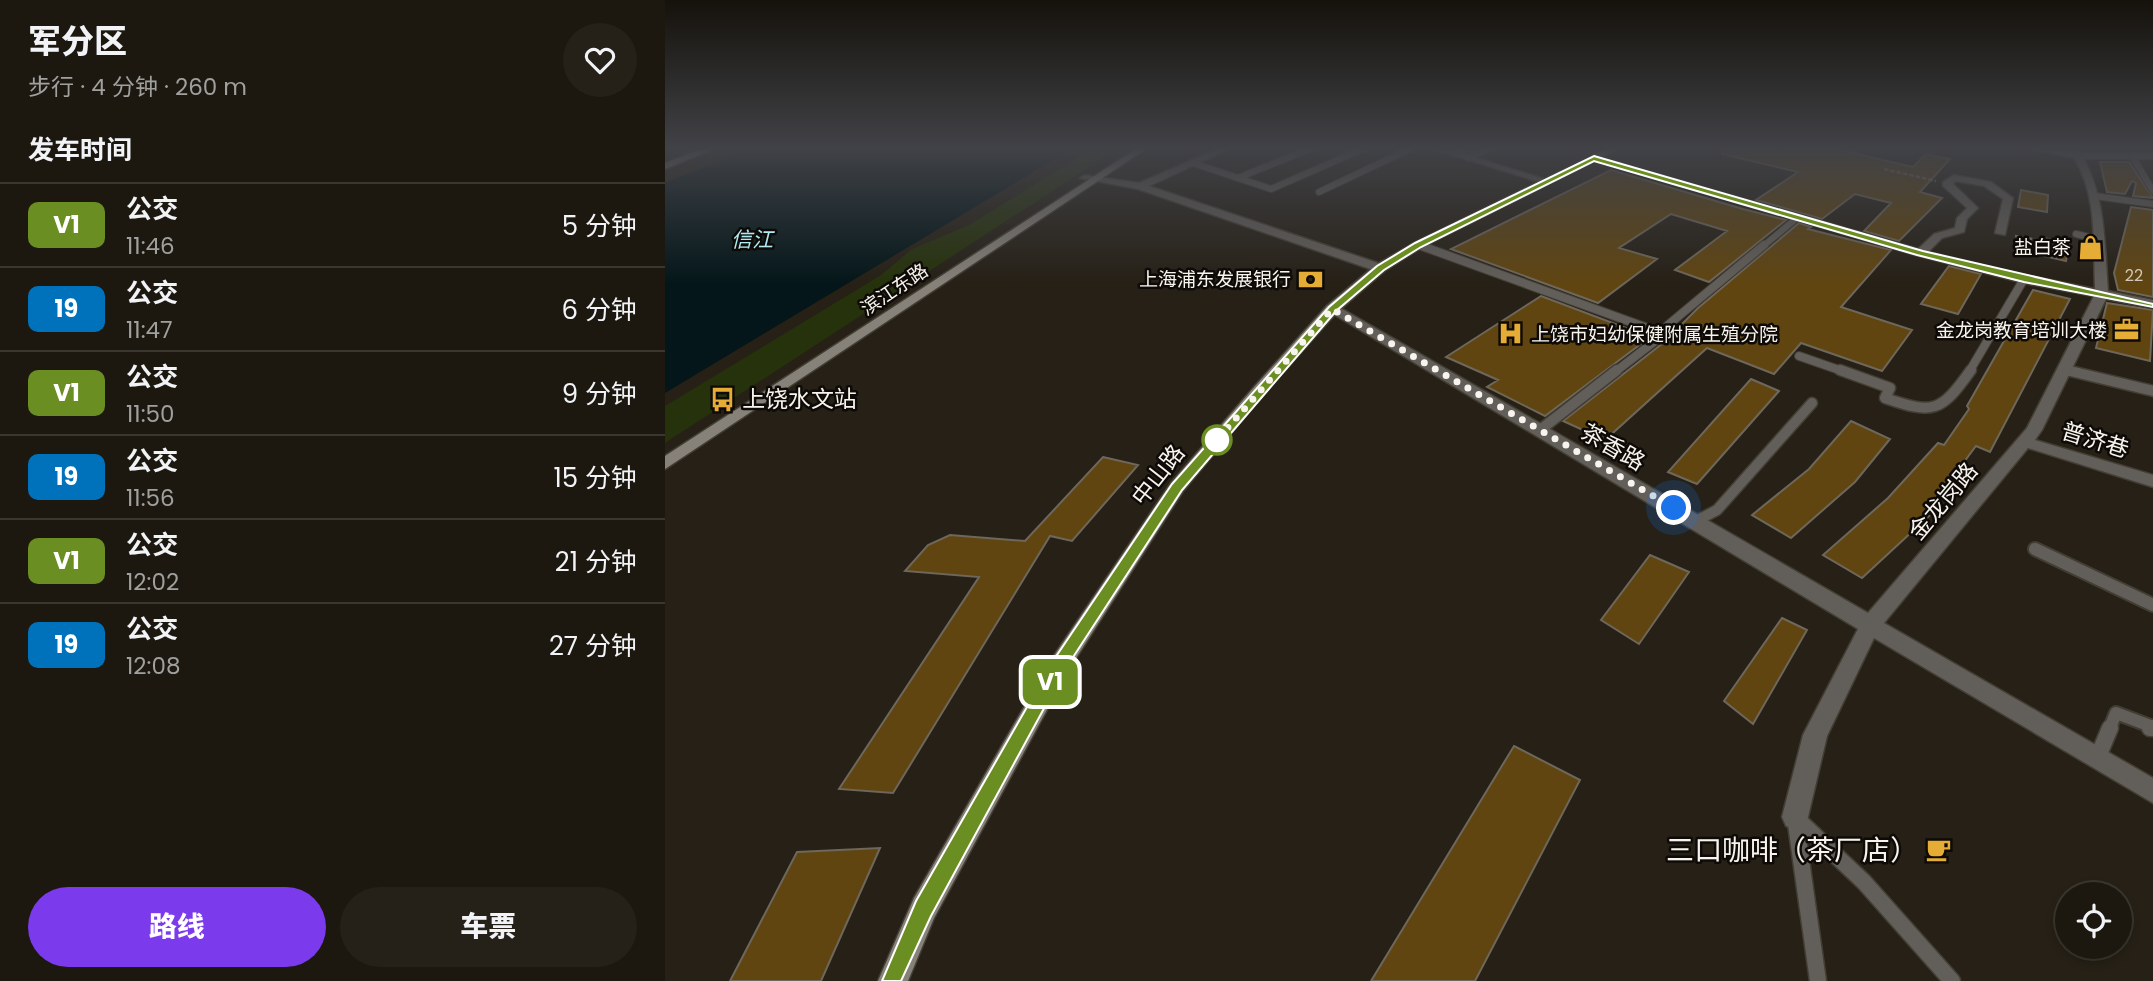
<!DOCTYPE html>
<html lang="zh">
<meta charset="utf-8">
<style>
:root{--surface:#1c1810;--page:#252119;--text:#f1f3f6;--muted:#a0a09f;--line:#3a3730;--accent:#7c3aed}
body{margin:0;font-family:Poppins,"Noto Sans SC",sans-serif;background:var(--page);color:var(--text);height:100vh;display:flex;flex-direction:column;font-size:26px;white-space:nowrap}
*{box-sizing:border-box;margin:0}
p{font-size:23px;color:var(--muted)}
.icon{flex:none;width:38px;height:38px;fill:none;stroke:currentColor;stroke-width:2;stroke-linecap:round;stroke-linejoin:round}
.map{position:relative;flex:1;overflow:hidden}
.panel{display:flex;flex-direction:column;background:var(--surface);width:665px}
.panel>*{flex:none}
.badge{padding:0 14px;border-radius:10px;font-size:24px;line-height:46px}
.fabs{position:absolute;left:1390px;top:882px;display:grid;gap:14px}
.fabs a{display:grid;place-items:center;width:77px;height:77px;border-radius:50%;background:var(--surface);box-shadow:0 4px 10px #0003,0 0 0 2px var(--line);font-size:35px}
.you{position:absolute;width:35px;height:35px;margin:-18px;border:5px solid #fff;border-radius:50%;background:#1a73e8;box-shadow:0 0 0 10px #1a73e833}
.map>.badge{position:absolute;translate:-50% -50%;box-shadow:0 0 0 4px #fff}
h2{padding:0 28px;font-size:26px;line-height:63px}
.round{display:grid;place-items:center;flex:none;width:74px;height:74px;border-radius:37px;background:var(--page)}
.head{display:flex;align-items:center;justify-content:space-between;height:119px;padding:0 28px}
h1{font-size:33px;font-weight:800;line-height:52px}
.primary-button{display:flex;gap:14px;margin-top:auto;padding:14px 28px}
.primary-button a{flex:1;height:80px;border-radius:42px;background:var(--accent);color:#fff;font-size:28px;font-weight:800;line-height:80px;text-align:center}
.primary-button a+a{background:var(--page);color:var(--text)}
ul{padding:0;list-style:none}
li{display:flex;align-items:center;gap:21px;height:84px;padding:0 28px;border-top:2px solid var(--line)}
li div{flex:1}
li b{display:block;font-size:26px}
li em{font-style:normal}
li .badge{min-width:77px;font-weight:700;text-align:center}
main{display:flex;flex:1;min-height:0}
.map>svg:first-child{display:block}
.green{fill:#26320b}
.water{fill:#041619}
.building{fill:#604511;stroke:#6e675b;stroke-width:2}
.lines{fill:none;stroke-linecap:round;stroke-linejoin:round}
.lane-far4-casing{stroke:#433e34;stroke-width:8}
.lane-far3-casing{stroke:#433e34;stroke-width:10}
.lane-far2-casing{stroke:#433e34;stroke-width:13}
.lane-far1-casing{stroke:#433e34;stroke-width:16}
.lane-casing{stroke:#433e34;stroke-width:19}
.street-casing{stroke:#433e34;stroke-width:3}
.secondary-casing{stroke:#433e34;stroke-width:3}
.path{stroke:#7a746b;stroke-width:2.5;stroke-dasharray:4.5 2;stroke-linecap:butt}
.lane-far4{stroke:#625e59;stroke-width:6}
.lane-far3{stroke:#625e59;stroke-width:8}
.lane-far2{stroke:#625e59;stroke-width:10}
.lane-far1{stroke:#625e59;stroke-width:12}
.lane{stroke:#625e59;stroke-width:16}
.street{fill:#625e59;fill-rule:evenodd}
.secondary{fill:#868179;fill-rule:evenodd}
.line{fill:#6b8e23;stroke:#fff;stroke-width:2}
.walk{stroke:#f8f4ed;stroke-width:7;stroke-dasharray:0 12.6}
.stop-dot{fill:#fff;stroke:#6b8e23;stroke-width:3.5}
.labels{text-anchor:middle;stroke-width:5;stroke-linejoin:round;paint-order:stroke}
.far-number-label{font-size:16px;fill:#d2c8b6}
.far-poi-label{font-size:19px;fill:#f8f4ed;stroke:#0d0a07;text-anchor:end}
.far-street-label{font-size:19px;fill:#f8f4ed;stroke:#0d0a07}
.far-water-label{font-size:21px;font-style:italic;fill:#aeebf5;stroke:#0d0a07}
.poi-label{font-size:23px;fill:#f8f4ed;stroke:#0d0a07;text-anchor:start}
.street-label{font-size:23px;fill:#f8f4ed;stroke:#0d0a07}
.near-poi-label{font-size:28px;fill:#f8f4ed;stroke:#0d0a07;text-anchor:end}
</style>
<main>
<section class="panel">
<div class="head"><div><h1>军分区</h1><p>步行 · 4 分钟 · 260 m</p></div><a class="round"><svg class="icon" aria-label="heart" viewBox="0 0 24 24"><path d="M12 20l-8-8c-3-5 5-10 8-4 3-6 11-1 8 4z"/></svg></a></div>
<h2>发车时间</h2>
<ul>
<li><span class="badge" style="background:#6b8e23;color:#fff">V1</span><div><b>公交</b><p>11:46</p></div><em>5 分钟</em></li>
<li><span class="badge" style="background:#0072bc;color:#fff">19</span><div><b>公交</b><p>11:47</p></div><em>6 分钟</em></li>
<li><span class="badge" style="background:#6b8e23;color:#fff">V1</span><div><b>公交</b><p>11:50</p></div><em>9 分钟</em></li>
<li><span class="badge" style="background:#0072bc;color:#fff">19</span><div><b>公交</b><p>11:56</p></div><em>15 分钟</em></li>
<li><span class="badge" style="background:#6b8e23;color:#fff">V1</span><div><b>公交</b><p>12:02</p></div><em>21 分钟</em></li>
<li><span class="badge" style="background:#0072bc;color:#fff">19</span><div><b>公交</b><p>12:08</p></div><em>27 分钟</em></li>
</ul>
<div class="primary-button"><a>路线</a><a>车票</a></div>
</section>
<div class="map">
<svg width="1488" height="981" viewBox="0 0 1488 981">
<rect width="100%" height="100%" fill="#262016"/>
<path class="green" d="M 430,147 L 455,147 L 0,443 L 0,406 L 216,275 L 247,249 L 304,225 Z"/>
<path class="water" d="M 88,147 L 410,147 L 0,393 L 0,183 Z"/>
<path class="building" d="M 1058,147 L 1162,147 L 1248,167 L 1261,154 L 1285,159 L 1255,192 L 1277,198 L 1234,241 L 1199,231 L 1226,203 L 1190,194 L 1157,219 L 1091,200 L 1133,172 L 1057,154 Z
M 1435,162 L 1464,162 L 1488,198 L 1468,196 L 1471,183 L 1467,181 L 1460,194 L 1442,192 Z
M 946,170 L 1078,209 L 1121,220 L 1044,282 L 1010,270 L 1062,231 L 1006,214 L 954,248 L 992,259 L 933,303 L 786,249 Z
M 1356,190 L 1383,195 L 1382,212 L 1353,207 Z
M 1466,207 L 1488,210 L 1488,297 L 1453,290 L 1449,273 Z
M 1134,223 L 1146,227 L 1143,229 L 1226,250 L 1176,307 L 1247,330 L 1217,371 L 1136,343 L 1109,374 L 1042,348 L 940,440 L 898,421 L 998,343 L 1033,308 Z
M 1379,238 L 1404,243 L 1401,261 L 1375,255 Z
M 1284,266 L 1316,274 L 1293,314 L 1256,304 Z
M 1368,290 L 1405,299 L 1325,452 L 1311,446 L 1260,514 L 1264,516 L 1197,578 L 1158,555 L 1223,498 L 1273,443 L 1279,445 L 1304,409 L 1302,406 Z
M 876,296 L 985,337 L 880,416 L 822,387 L 833,380 L 781,357 Z
M 1442,303 L 1488,310 L 1485,361 L 1431,348 Z
M 1086,379 L 1114,391 L 1032,484 L 1003,472 Z
M 1186,421 L 1225,439 L 1190,482 L 1126,538 L 1087,515 L 1144,469 Z
M 438,457 L 473,465 L 407,541 L 385,536 L 228,793 L 174,789 L 314,577 L 240,571 L 263,545 L 285,535 L 360,541 Z
M 985,555 L 1024,572 L 974,644 L 936,620 Z
M 1117,618 L 1142,630 L 1088,724 L 1059,701 Z
M 849,746 L 915,780 L 810,981 L 706,981 Z
M 215,848 L 156,981 L 65,981 L 132,852 Z"/>
<g class="lines">
<defs>
<path id="lane-far4" d="M 791,154 L 806,147
M 1414,156 L 1488,156
M 1467,156 L 1488,191
M 803,158 L 827,147
M 528,163 L 606,189 L 702,147
M 573,178 L 649,147
M 654,192 L 749,147
M 1430,196 L 1488,204
M 1411,234 L 1432,239
M 753,245 L 759,247
M 1097,247 L 1132,218"/>
<path id="lane-far3" d="M 754,245 L 988,330 L 994,338 L 950,372
M 1003,325 L 1099,245
M 1134,356 L 1180,372
M 1399,370 L 1408,372
M 1304,372 L 1359,279"/>
<path id="lane-far2" d="M 1175,370 L 1225,388 L 1220,398 C 1269,415 1276,412 1306,370
M 1401,370 L 1488,391
M 875,430 L 952,370
M 1031,521 L 1052,510 L 1147,403"/>
<path id="lane-far1" d="M 1370,549 L 1488,605
M 1444,730 L 1451,713 L 1488,727"/>
<path id="lane" d="M 1485,728 L 1487,728
M 1432,759 L 1445,728
M 1130,817 L 1199,882 L 1287,981
M 1130,817 L 1153,981"/>
<path id="street" d="M 557,147 L 569,147 L 484,186 L 719,265 L 719,271 L 711,271 L 473,189 L 415,178 L 420,175 L 474,183 Z
M 762,147 L 776,147 L 886,181 L 877,183 Z
M 1356,147 L 1405,152 L 1403,147 L 1412,147 C 1441,193 1439,237 1443,291 L 1488,300 L 1488,308 L 1441,299 L 1377,430 L 1370,440 L 1488,475 L 1488,487 L 1363,448 L 1219,623 L 1488,778 L 1488,803 L 1209,638 L 1162,736 L 1143,817 L 1139,826 L 1130,829 L 1121,826 L 1117,817 L 1138,735 L 1193,629 L 660,309 L 662,306 L 672,306 L 1203,613 L 1362,428 L 1429,296 L 1359,283 L 1251,255 L 924,159 L 932,157 L 1253,249 L 1269,234 L 1290,228 L 1292,218 L 1302,208 L 1278,186 L 1278,182 L 1289,175 L 1326,182 L 1348,198 L 1340,235 L 1330,233 L 1338,199 L 1319,186 L 1291,181 L 1288,184 L 1313,208 L 1302,219 L 1299,232 L 1277,238 L 1263,252 L 1359,275 L 1430,289 C 1428,246 1433,196 1409,158 Z"/>
<path id="secondary" d="M 41,147 L 54,147 L 0,169 L 0,163 Z
M 474,147 L 484,147 L 0,469 L 0,456 Z
M 945,147 L 957,147 L 757,247 L 719,271 L 672,312 L 600,392 L 518,491 L 404,669 L 269,918 L 243,981 L 213,981 L 249,898 L 388,657 L 506,483 L 590,386 L 662,306 L 711,265 L 749,243 Z"/>
</defs>
<use href="#lane-far4" class="lane-far4-casing"/>
<use href="#lane-far3" class="lane-far3-casing"/>
<use href="#lane-far2" class="lane-far2-casing"/>
<use href="#lane-far1" class="lane-far1-casing"/>
<use href="#lane" class="lane-casing"/>
<use href="#street" class="street-casing"/>
<use href="#secondary" class="secondary-casing"/>
<path class="path" d="M 1219,169 L 1271,181
M 1350,236 L 1378,241"/>
<use href="#lane-far4" class="lane-far4"/>
<use href="#lane-far3" class="lane-far3"/>
<use href="#lane-far2" class="lane-far2"/>
<use href="#lane-far1" class="lane-far1"/>
<use href="#lane" class="lane"/>
<use href="#street" class="street"/>
<use href="#secondary" class="secondary"/>
</g>
<linearGradient id="sky" x2="0" y2="1"><stop stop-color="#15120c"/><stop offset="0.52" stop-color="#414247"/><stop offset="1" stop-color="#414247" stop-opacity="0"/></linearGradient>
<rect width="1488" height="284" fill="url(#sky)"/>
<path class="line" d="M 929,156 L 1258,251 L 1488,304 L 1488,307 L 1359,282 L 1252,255 L 929,161 L 756,247 L 719,270 L 671,311 L 517,490 L 401,668 L 266,916 L 236,981 L 217,981 L 251,901 L 390,658 L 507,484 L 664,307 L 712,266 L 750,243 Z"/>
<g class="lines">
<path class="walk" d="M 552,440 L 545,448 L 667,309 L 1009,508"/>
</g>
<defs>
<symbol id="shop-bare" viewBox="-9 -9 18 18"><path d="M-5-2.5h2.3a2.7 3.5 0 0 1 5.4 0H5L5.5 6h-11ZM-1.5-2.5h3a1.5 2.3 0 0 0-3 0Z" fill="#e6ad36" stroke="#0d0a07" stroke-width="2.5" paint-order="stroke"/></symbol>
<symbol id="bank-bare" viewBox="-9 -9 18 18"><path d="M-6-4H6V4H-6ZM0-2.3a2.3 2.3 0 1 0 0 4.6a2.3 2.3 0 1 0 0-4.6Z" fill="#e6ad36" stroke="#0d0a07" stroke-width="2.5" paint-order="stroke"/></symbol>
<symbol id="office-bare" viewBox="-9 -9 18 18"><path d="M-6-3h4V-5.5h4V-3h4V5H-6ZM-1-4.5V-3h2v-1.5ZM-6 0V1H6V0Z" fill="#e6ad36" stroke="#0d0a07" stroke-width="2.5" paint-order="stroke"/></symbol>
<symbol id="hospital-bare" viewBox="-9 -9 18 18"><path d="M-5-5h3v3.5h4V-5h3V5h-3V1.5h-4V5h-3Z" fill="#e6ad36" stroke="#0d0a07" stroke-width="2.5" paint-order="stroke"/></symbol>
<symbol id="bus-bare" viewBox="-9 -9 18 18"><path d="M-5-6H5V4H4V6H2V4H-2V6H-4V4H-5ZM-3.5-4V0h7V-4ZM-3.5 1.2v1.5H-2V1.2ZM2 1.2v1.5H3.5V1.2Z" fill="#e6ad36" stroke="#0d0a07" stroke-width="2.5" paint-order="stroke"/></symbol>
<symbol id="cafe-bare" viewBox="-9 -9 18 18"><path d="M-5.5-4.5H6V0H3Q3 3.5 0 3.5H-2.5Q-5.5 3.5-5.5 0ZM3-3.2v2h1.7v-2ZM-6 4.5H4V6H-6Z" fill="#e6ad36" stroke="#0d0a07" stroke-width="2.5" paint-order="stroke"/></symbol>
</defs>
<g fill-rule="evenodd">
<use href="#shop-bare" x="1408" y="230" width="35" height="35"/>
<use href="#bank-bare" x="628" y="262" width="35" height="35"/>
<use href="#office-bare" x="1444" y="312" width="35" height="35"/>
<use href="#hospital-bare" x="828" y="316" width="35" height="35"/>
<use href="#bus-bare" x="40" y="382" width="35" height="35"/>
<use href="#cafe-bare" x="1256" y="832" width="35" height="35"/>
</g>
<circle class="stop-dot" cx="552" cy="440" r="14"/>
<g class="labels">
<g class="far-number-label">
<text x="1469" y="281">22</text>
</g>
<g class="far-poi-label">
<text x="1406" y="254">盐白茶</text>
<text x="626" y="286">上海浦东发展银行</text>
<text x="1442" y="337">金龙岗教育培训大楼</text>
<text x="866" y="341" text-anchor="start">上饶市妇幼保健附属生殖分院</text>
</g>
<g class="far-street-label">
<text transform="translate(229 289) rotate(-34)" y="7">滨江东路</text>
</g>
<g class="far-water-label">
<text x="87" y="247">信江</text>
</g>
<g class="poi-label">
<text x="77" y="407">上饶水文站</text>
</g>
<g class="street-label">
<text transform="translate(1430 440) rotate(17)" y="8">普济巷</text>
<text transform="translate(948 447) rotate(30)" y="8">茶香路</text>
<text transform="translate(493 475) rotate(-52)" y="8">中山路</text>
<text transform="translate(1278 501) rotate(-50)" y="8">金龙岗路</text>
</g>
<g class="near-poi-label">
<text x="1253" y="860">三口咖啡（茶厂店）</text>
</g>
</g>
</svg>
<div class="fabs">
<a><svg class="icon" aria-label="locate" viewBox="0 0 24 24"><circle cx="12" cy="12" r="6"/><path d="M12 2v4M12 18v4M2 12h4M18 12h4"/></svg></a>
</div>
<div class="you" style="left:1009px;top:508px"></div>
<b class="badge" style="left:385px;top:682px;background:#6b8e23;color:#fff">V1</b>
</div>
</main>
